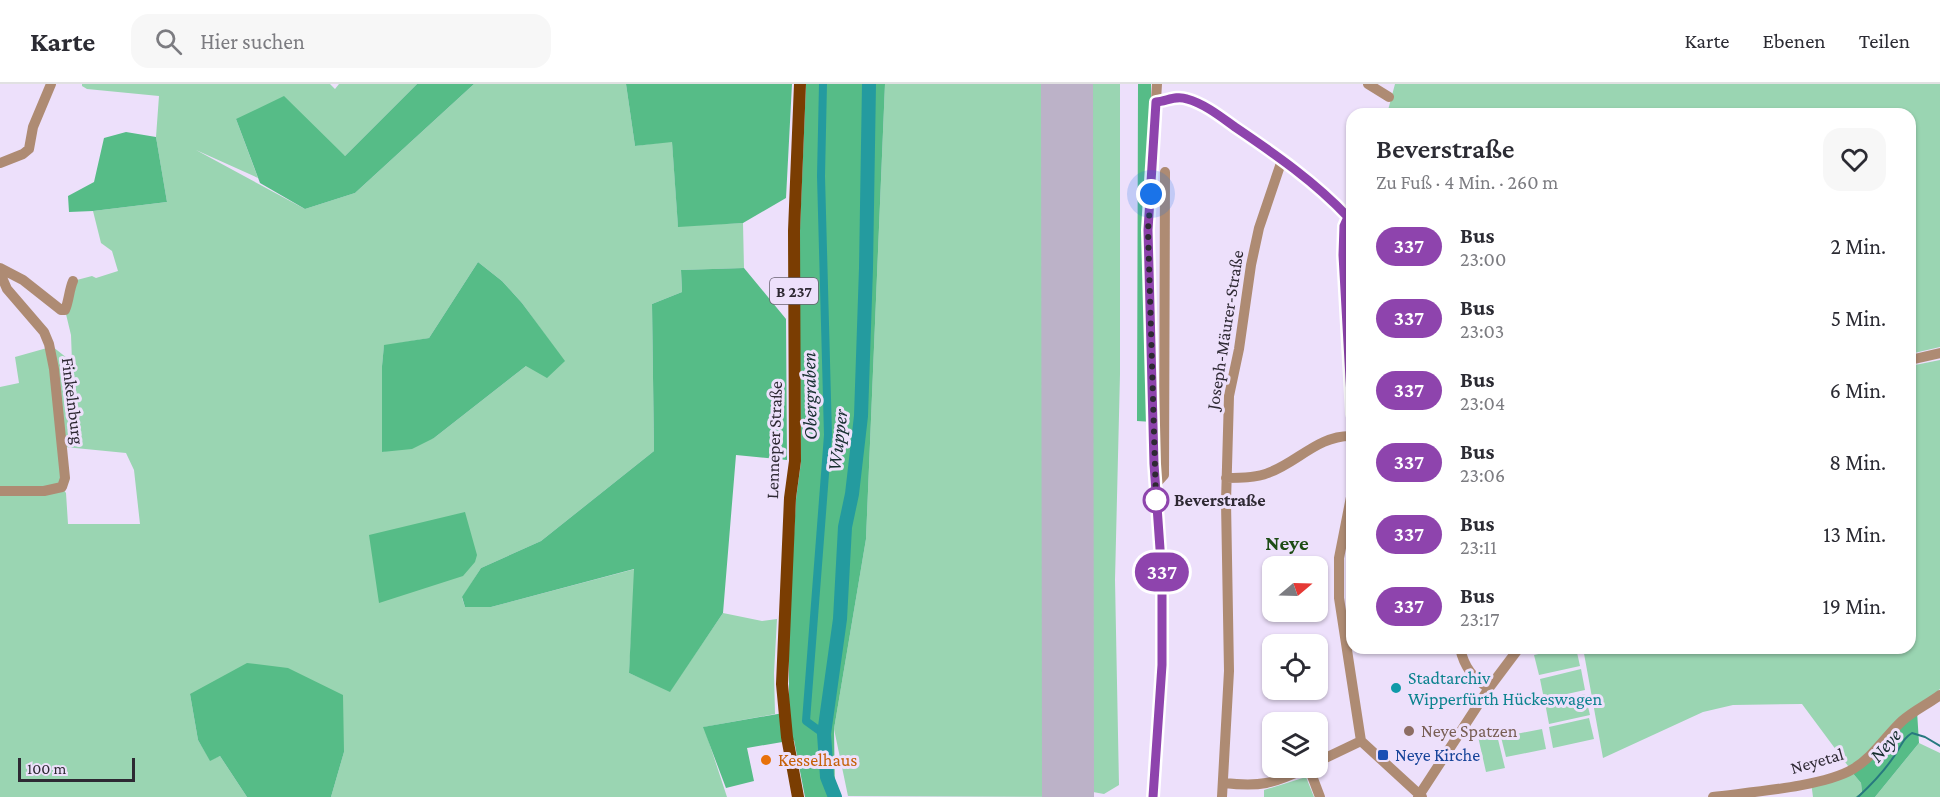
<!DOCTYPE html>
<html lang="de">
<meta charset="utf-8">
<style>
:root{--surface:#fff;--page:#f7f7f7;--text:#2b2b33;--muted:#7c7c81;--line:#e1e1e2}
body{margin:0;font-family:"Crimson Pro",serif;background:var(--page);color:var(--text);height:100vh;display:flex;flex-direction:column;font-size:22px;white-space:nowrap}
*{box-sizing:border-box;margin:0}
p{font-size:20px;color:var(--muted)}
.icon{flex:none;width:33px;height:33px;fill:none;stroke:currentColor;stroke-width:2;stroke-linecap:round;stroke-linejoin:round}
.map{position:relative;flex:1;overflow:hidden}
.details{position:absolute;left:1346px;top:24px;width:570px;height:546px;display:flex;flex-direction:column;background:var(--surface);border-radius:18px;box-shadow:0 2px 4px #0004}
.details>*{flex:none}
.badge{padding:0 12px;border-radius:20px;font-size:21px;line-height:39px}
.needle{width:39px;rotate:71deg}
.controls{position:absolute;left:1262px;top:472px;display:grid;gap:12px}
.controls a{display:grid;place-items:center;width:66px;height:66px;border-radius:12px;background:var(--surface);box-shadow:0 2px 4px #0004;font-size:30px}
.scale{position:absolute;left:18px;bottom:15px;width:117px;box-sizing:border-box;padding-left:6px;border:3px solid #2e2933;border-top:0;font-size:16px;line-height:21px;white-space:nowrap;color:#2e2933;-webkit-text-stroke:4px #ede0fb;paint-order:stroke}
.you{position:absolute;width:30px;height:30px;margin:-15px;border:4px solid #fff;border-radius:50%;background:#1a73e8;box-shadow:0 0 0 9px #1a73e833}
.map>.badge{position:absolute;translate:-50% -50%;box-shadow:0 0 0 3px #fff}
.round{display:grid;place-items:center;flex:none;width:63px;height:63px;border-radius:18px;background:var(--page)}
.overview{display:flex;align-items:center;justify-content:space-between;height:102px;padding:0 30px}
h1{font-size:28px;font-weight:600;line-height:45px}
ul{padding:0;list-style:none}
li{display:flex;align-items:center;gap:18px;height:72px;padding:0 30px}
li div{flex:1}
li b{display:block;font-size:22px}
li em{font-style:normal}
li .badge{min-width:66px;font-weight:700;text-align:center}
header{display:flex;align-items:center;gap:36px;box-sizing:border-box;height:84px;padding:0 30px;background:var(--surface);border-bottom:2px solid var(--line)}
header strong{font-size:28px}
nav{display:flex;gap:33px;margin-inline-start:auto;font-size:21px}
.search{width:420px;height:54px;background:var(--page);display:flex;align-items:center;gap:15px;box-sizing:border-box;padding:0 21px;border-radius:18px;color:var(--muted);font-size:22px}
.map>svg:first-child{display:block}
.green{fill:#9ad5b2;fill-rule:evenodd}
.forest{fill:#56bc87}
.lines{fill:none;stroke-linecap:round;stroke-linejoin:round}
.stream{stroke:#27797f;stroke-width:2}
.canal{stroke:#249b9f;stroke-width:8}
.river{stroke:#249b9f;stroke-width:14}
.runway{stroke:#bcb2c8;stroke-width:52}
.minor{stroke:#ae8b73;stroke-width:10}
.major{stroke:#7a3d02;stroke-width:12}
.line-casing{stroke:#fff;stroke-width:14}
.line{stroke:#8e44ad;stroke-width:9}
.walk{stroke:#2e2933;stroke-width:6;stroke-dasharray:0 10.8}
.stop-dot{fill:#fff;stroke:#8e44ad;stroke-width:3}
.culture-dot{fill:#0f9aa8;stroke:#ede0fb;stroke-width:2}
.education-dot{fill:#8d6e63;stroke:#ede0fb;stroke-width:2}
.transit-dot{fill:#1a4fb4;stroke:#ede0fb;stroke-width:2}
.food-dot{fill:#e8710a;stroke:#ede0fb;stroke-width:2}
.labels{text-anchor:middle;stroke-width:6;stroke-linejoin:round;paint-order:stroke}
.shield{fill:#ede0fb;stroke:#67606f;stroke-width:1.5}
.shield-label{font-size:16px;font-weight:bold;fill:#2e2933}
.street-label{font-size:18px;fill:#2e2933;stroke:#ede0fb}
.stop-label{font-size:18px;font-weight:bold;fill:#2e2933;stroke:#ede0fb;text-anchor:start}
.culture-label{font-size:18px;fill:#0d838f;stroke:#ede0fb;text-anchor:start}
.education-label{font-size:18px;fill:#785e54;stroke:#ede0fb;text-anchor:start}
.transit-label{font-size:18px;fill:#164399;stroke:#ede0fb;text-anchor:start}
.food-label{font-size:18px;fill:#c56008;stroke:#ede0fb;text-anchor:start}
.water-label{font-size:20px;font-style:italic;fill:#162e2f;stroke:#ede0fb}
.quarter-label{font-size:21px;font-weight:bold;fill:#1d4c14;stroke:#ede0fb}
</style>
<header>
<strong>Karte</strong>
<div class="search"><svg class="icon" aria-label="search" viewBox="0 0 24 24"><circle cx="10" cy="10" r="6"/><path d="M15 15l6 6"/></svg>Hier suchen</div>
<nav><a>Karte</a><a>Ebenen</a><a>Teilen</a></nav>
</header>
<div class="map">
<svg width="1940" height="713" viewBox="0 0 1940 713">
<rect width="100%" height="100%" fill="#ede0fb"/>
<path class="green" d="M 82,0 L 330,0 L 335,5 L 339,0 L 417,0 L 345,72 L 236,35 L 258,94 L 196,66 L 305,125 L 355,109 L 474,0 L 626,0 L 635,62 L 672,57 L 678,142 L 743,139 L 744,184 L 681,186 L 682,208 L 652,220 L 654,367 L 541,457 L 481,484 L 462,514 L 465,523 L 491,523 L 635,485 L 629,589 L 670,607 L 723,529 L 762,537 L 777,535 L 774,589 L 775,630 L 704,643 L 727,713 L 331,713 L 344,668 L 190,610 L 198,656 L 210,676 L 220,672 L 247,713 L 0,713 L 0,409 L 63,405 L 66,409 L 68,440 L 140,440 L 134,386 L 126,369 L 65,363 L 53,263 L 67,274 L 70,287 L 72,278 L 71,251 L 65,226 L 73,197 L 92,192 L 96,194 L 118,187 L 112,167 L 101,159 L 93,127 L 167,118 L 156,53 L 159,12 L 87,5 L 82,2 ZM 478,178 L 502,197 L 522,219 L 564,277 L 526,282 L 434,354 L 382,368 L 382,282 L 384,262 L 429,254 Z
M 885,0 L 1120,0 L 1120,290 L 1115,496 L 1119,701 L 1104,710 L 1093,708 L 1092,713 L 848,712 L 834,645 L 866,455 Z
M 1395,0 L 1940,0 L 1940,263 L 1910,270 L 1910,30 L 1387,30 Z
M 47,264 L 61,363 L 60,399 L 52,402 L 0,404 L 0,303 L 19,299 L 15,273 Z
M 1940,276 L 1940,605 L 1851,687 L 1861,699 L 1862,708 L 1855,713 L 1813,713 L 1811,698 L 1851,686 L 1802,620 L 1733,621 L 1703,628 L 1603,674 L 1583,564 L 1910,564 L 1910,282 Z
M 1566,564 L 1576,564 L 1580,582 L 1539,591 L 1534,571 Z
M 1581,585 L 1585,606 L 1544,615 L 1540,595 Z
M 1585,610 L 1590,631 L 1549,640 L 1545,619 Z
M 1589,634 L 1594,655 L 1553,664 L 1549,643 Z
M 1495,643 L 1505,684 L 1486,688 L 1477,648 Z
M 1542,645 L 1546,665 L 1506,673 L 1501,653 Z
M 1919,659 L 1940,669 L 1940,713 L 1875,713 Z
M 1306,693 L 1314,713 L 1264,713 L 1264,706 Z"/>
<path class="forest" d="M 417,0 L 474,0 L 355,109 L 305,125 L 260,99 L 236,35 L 284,12 L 345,72 Z
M 626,0 L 792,0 L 786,114 L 743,139 L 678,143 L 672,58 L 635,62 Z
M 806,0 L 885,0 L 866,455 L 834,645 L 835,713 L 805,713 L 794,656 L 747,664 L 754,697 L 726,704 L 703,643 L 789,628 L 789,535 L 796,415 L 801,378 L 799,168 Z
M 1138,0 L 1151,0 L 1153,338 L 1137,337 Z
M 126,48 L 156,53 L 167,118 L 93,127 L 69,128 L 68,112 L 94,98 L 104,54 Z
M 478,178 L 502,197 L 522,219 L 565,277 L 547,294 L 526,282 L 434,354 L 412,365 L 382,368 L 382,282 L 384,261 L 429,254 Z
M 744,184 L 786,235 L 787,376 L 736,371 L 723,529 L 670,608 L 629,589 L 634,485 L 491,523 L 465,523 L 462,513 L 481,484 L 541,457 L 654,367 L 652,220 L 682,208 L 681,186 Z
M 465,428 L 477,471 L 475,478 L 463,492 L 379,519 L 369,451 Z
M 247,579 L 288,584 L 343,611 L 344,668 L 331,713 L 247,713 L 220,672 L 210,677 L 198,656 L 190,610 Z
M 1917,627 L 1919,659 L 1875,713 L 1855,713 L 1862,708 L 1861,699 L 1851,687 Z"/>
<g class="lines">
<path class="stream" d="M 1858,713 C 1872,700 1888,683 1898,666 C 1903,658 1904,654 1912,649 L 1925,653 L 1940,662"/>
<path class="canal" d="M 823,0 L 821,92 L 828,351 L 806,637 L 824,650"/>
<path class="river" d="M 835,713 L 827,693 L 824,650 L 840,535 L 845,443 L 852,410 L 861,332 L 866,184 L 869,0"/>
<path class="runway" d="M 1067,0 L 1068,713"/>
<path class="minor" d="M 1368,0 L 1389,13
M 1156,18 C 1163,18 1171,13 1178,13 C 1203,12 1310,96 1332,116 C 1339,122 1344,130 1352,136
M 0,79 L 23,70 L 29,65 L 33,43 L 51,0
M 1348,133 L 1344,142 L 1343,171 L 1352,330
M 0,184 L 23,196 L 61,226 L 65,226 C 69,217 69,206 73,197
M 0,189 L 7,205 L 44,248 L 49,260 L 54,285 L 65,394 L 62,403 L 44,407 L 0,407
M 1910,276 L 1940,269
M 1226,394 C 1239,394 1256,394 1268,389 C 1297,379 1318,351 1352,352
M 1352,400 L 1351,413 L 1339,474 L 1339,514 L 1361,657 L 1422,713
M 1155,401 L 1164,391 L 1165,88
M 1460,564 C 1464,583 1473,595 1489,604
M 1317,678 L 1361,657
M 1309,684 L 1320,713
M 1224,699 C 1260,703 1273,700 1306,684
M 1153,713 L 1162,581 L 1162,493 L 1153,338 L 1148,146 L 1157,0
M 1222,713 L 1229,587 L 1226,418 L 1229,312 L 1239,265 L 1251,181 L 1259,144 L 1282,76
M 1418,713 L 1489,604 L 1519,564
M 1713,713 C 1750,708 1823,703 1853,685 C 1873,673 1885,653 1902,637 C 1913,627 1928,620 1940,611"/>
<path class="major" d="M 798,713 L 787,653 L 782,600 L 790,414 L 795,377 L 794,147 L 800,0"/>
</g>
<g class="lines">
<defs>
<path id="line" d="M 1153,713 L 1162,581 L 1162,493 L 1154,380 L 1148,146 L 1156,18 C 1167,17 1176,11 1187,15 C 1205,20 1221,33 1235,43 C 1275,70 1315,98 1348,133 L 1344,142 L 1343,171 L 1352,330"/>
</defs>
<use href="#line" class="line-casing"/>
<use href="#line" class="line"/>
<path class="walk" d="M 1151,110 L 1148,146 L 1156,416"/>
</g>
<circle class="stop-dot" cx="1156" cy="416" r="12"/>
<circle class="culture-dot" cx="1396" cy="604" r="6"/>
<circle class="education-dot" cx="1409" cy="647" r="6"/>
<rect class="transit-dot" x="1377" y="665" width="12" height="12" rx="3"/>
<circle class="food-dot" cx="766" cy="676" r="6"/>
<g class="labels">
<rect class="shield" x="770" y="194" width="48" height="26" rx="4.5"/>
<g class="shield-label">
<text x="794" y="213">B 237</text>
</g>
<g class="street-label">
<text transform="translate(1225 246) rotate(-81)" y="6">Joseph-Mäurer-Straße</text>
<text transform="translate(73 317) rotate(83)" y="6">Finkelnburg</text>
<text transform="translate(774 356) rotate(-88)" y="6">Lenneper Straße</text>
<text transform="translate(1817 677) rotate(-16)" y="6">Neyetal</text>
</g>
<g class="stop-label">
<text x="1174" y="422">Beverstraße</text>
</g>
<g class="culture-label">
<text x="1408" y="600">Stadtarchiv<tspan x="1408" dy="21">Wipperfürth Hückeswagen</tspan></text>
</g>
<g class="education-label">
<text x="1421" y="653">Neye Spatzen</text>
</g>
<g class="transit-label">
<text x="1395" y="677">Neye Kirche</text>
</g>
<g class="food-label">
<text x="778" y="682">Kesselhaus</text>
</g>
<g class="water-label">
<text transform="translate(809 312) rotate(-91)" y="7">Obergraben</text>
<text transform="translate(837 356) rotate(-83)" y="7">Wupper</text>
<text transform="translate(1885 661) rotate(-49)" y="7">Neye</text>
</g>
<g class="quarter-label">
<text x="1287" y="466">Neye</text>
</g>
</g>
</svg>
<div class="controls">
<a><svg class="needle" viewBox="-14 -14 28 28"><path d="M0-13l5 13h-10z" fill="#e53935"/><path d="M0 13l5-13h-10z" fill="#7c7c81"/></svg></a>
<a><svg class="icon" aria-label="locate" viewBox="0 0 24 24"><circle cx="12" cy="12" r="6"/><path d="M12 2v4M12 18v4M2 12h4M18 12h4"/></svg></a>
<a><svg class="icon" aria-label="layers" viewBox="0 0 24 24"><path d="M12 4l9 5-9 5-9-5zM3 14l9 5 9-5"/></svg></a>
</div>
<div class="scale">100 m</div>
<div class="you" style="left:1151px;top:110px"></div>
<b class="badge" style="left:1162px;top:488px;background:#8e44ad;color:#fff">337</b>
<section class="details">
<div class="overview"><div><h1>Beverstraße</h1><p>Zu Fuß · 4 Min. · 260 m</p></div><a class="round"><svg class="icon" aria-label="heart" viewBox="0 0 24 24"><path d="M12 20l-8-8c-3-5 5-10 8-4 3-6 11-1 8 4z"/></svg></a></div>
<ul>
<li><span class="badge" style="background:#8e44ad;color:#fff">337</span><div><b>Bus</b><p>23:00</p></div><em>2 Min.</em></li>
<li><span class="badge" style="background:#8e44ad;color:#fff">337</span><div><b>Bus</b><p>23:03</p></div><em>5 Min.</em></li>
<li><span class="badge" style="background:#8e44ad;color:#fff">337</span><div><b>Bus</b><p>23:04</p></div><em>6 Min.</em></li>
<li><span class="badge" style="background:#8e44ad;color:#fff">337</span><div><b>Bus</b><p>23:06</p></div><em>8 Min.</em></li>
<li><span class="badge" style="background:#8e44ad;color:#fff">337</span><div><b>Bus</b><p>23:11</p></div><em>13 Min.</em></li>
<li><span class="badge" style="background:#8e44ad;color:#fff">337</span><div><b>Bus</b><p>23:17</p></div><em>19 Min.</em></li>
</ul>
</section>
</div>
